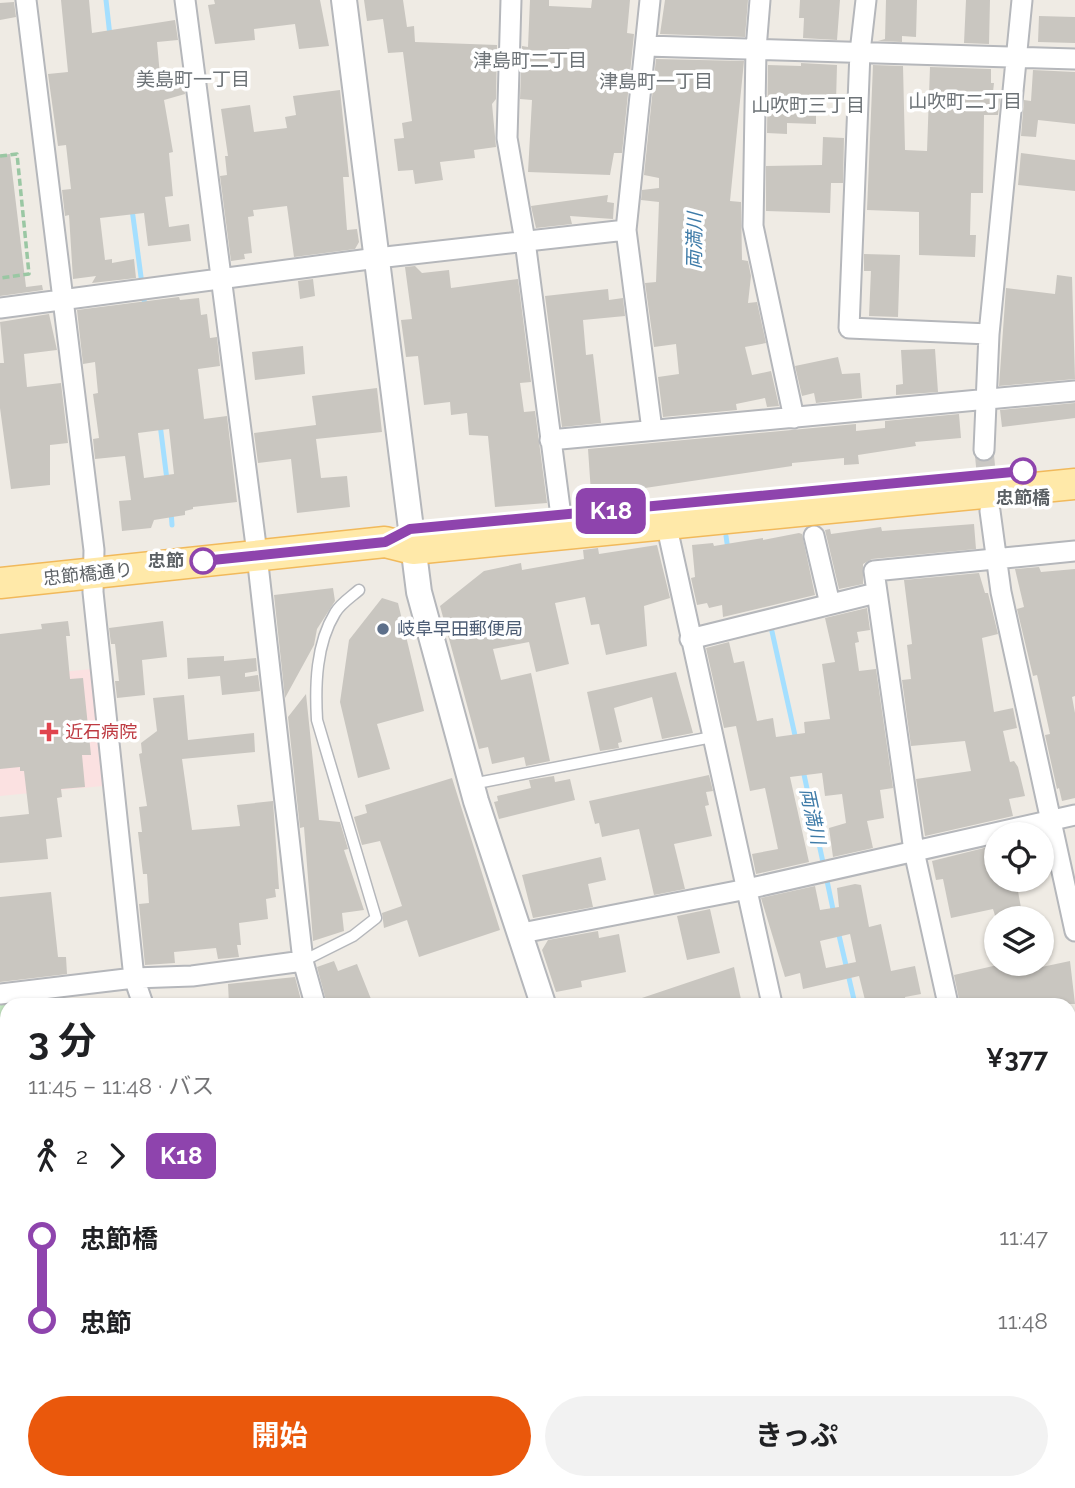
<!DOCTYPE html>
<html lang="ja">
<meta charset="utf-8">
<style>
:root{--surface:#fff;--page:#f2f2f2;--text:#202124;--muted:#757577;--accent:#ea580c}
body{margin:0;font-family:Raleway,"Noto Sans JP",sans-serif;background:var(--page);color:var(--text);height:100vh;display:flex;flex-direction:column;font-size:26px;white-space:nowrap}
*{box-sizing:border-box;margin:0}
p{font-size:23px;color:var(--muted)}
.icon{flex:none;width:38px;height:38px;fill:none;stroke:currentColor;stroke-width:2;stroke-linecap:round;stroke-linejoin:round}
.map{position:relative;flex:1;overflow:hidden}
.details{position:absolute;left:0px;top:998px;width:1076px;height:492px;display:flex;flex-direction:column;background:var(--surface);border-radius:21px 21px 0 0;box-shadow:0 2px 5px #0004}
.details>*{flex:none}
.badge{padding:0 14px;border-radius:10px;font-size:24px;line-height:46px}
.fabs{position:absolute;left:984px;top:822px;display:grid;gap:14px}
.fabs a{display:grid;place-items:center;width:70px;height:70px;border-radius:50%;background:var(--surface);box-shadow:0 2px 5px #0004;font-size:35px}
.map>.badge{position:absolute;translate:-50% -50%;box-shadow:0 0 0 4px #fff}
.legs{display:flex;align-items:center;gap:10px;height:77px;padding:0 28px;font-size:23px}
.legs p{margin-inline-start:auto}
.overview{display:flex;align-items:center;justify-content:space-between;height:119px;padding:0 28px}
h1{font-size:38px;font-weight:700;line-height:52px}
.action{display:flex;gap:14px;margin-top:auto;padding:14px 28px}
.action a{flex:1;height:80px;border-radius:42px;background:var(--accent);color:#fff;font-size:28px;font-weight:700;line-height:80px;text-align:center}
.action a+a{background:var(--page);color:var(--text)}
ul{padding:0 28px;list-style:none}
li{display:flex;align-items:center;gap:24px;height:84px;font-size:26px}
li i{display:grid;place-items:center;width:10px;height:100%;margin:0 9px;background:currentColor}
li i::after{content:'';width:18px;height:18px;margin:-9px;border:5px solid;border-radius:50%;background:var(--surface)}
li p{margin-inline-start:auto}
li:first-child i{background:linear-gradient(#0000 50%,currentColor 0)}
li:last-child i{background:linear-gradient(currentColor 50%,#0000 0)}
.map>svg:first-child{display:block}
.medical{fill:#fbe1e1}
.green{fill:#c4e6c1}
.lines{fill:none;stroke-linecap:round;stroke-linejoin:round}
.stream{stroke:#a4dfff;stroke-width:5}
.river{stroke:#a4dfff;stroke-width:33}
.building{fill:#c9c6c0;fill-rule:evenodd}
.minor-tunnel{stroke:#cac8c4;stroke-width:19;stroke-dasharray:19 10;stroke-linecap:butt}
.service-casing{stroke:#b5b7bb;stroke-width:13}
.minor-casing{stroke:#b5b7bb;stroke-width:23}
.tertiary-casing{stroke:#b5b7bb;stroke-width:28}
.primary-casing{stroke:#f1b95b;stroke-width:33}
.path{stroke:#9ac7a3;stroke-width:3.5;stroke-dasharray:7 3.5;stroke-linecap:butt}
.service{stroke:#fff;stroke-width:10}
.minor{stroke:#fff;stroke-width:19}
.tertiary{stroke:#fff;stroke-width:24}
.primary{stroke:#ffe9a9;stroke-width:30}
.line-1-casing{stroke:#fff;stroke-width:16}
.line-1{stroke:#8e44ad;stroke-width:10}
.stop-1-dot{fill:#fff;stroke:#8e44ad;stroke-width:3.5}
.service-dot{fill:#5c6f8a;stroke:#fff;stroke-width:2.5}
.health-dot{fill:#e0444e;stroke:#fff;stroke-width:2.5}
.labels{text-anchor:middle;stroke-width:7;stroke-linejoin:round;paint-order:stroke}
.stop-label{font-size:18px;font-weight:bold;fill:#5c6165;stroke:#fff}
.street-label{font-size:18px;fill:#5c6165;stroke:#fff}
.service-label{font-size:18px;fill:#4e5e75;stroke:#fff;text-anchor:start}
.health-label{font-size:18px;fill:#be3a42;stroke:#fff;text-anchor:start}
.neighbourhood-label{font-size:19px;fill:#6d7377;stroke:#fff}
.water-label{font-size:19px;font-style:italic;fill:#3e7ba8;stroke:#fff}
</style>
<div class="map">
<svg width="1075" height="1488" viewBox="0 0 1075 1488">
<rect width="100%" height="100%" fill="#efebe4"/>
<path class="medical" d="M 92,669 L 103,786 L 0,796 L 0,678 Z"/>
<path class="green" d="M 0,993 L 33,1000 L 47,998 L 49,1004 L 7,1004 L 7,1176 L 0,1166 Z"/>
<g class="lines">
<path class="stream" d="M 106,0 L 110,36
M 132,209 L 145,307
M 160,424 L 167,480
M 171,511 L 172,525
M 726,536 L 728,550
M 771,627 L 796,740
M 803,770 L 824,867
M 826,876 L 834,914
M 838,931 L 855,1004
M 827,1482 L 830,1488"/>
<path class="river" d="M 0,1195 L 7,1205
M 191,1482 L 194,1488"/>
</g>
<path class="building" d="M 61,0 L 89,0 L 92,33 L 175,20 L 178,40 L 157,42 L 160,76 L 168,75 L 168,81 L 183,79 L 185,94 L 164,100 L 173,152 L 169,153 L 173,196 L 165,197 L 169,227 L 189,224 L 191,241 L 148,246 L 144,213 L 100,218 L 105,260 L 112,259 L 112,263 L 134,259 L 136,278 L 92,283 L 96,276 L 73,279 L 69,215 L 65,216 L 62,190 L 71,189 L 66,145 L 58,146 L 48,74 L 68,72 Z
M 214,0 L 320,0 L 329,46 L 299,49 L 295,24 L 254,29 L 255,40 L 215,44 L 208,5 L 215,4 Z
M 364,0 L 403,0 L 407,27 L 414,26 L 415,42 L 497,45 L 496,99 L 492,104 L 496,147 L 474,150 L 475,158 L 440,162 L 443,180 L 415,184 L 413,170 L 398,171 L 394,139 L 404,138 L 402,123 L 412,121 L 403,52 L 388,53 L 383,19 L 367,21 Z
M 530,0 L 549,0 L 549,6 L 591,8 L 592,0 L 630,0 L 627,33 L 634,34 L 622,153 L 614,153 L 610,175 L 528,172 L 532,100 L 520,99 L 522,46 L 528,47 Z
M 665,0 L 748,0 L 745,37 L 660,34 Z
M 800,0 L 840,0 L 837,40 L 803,38 L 804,18 L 799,18 Z
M 886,0 L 917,0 L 916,37 L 902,36 L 902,42 L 878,41 L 885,39 Z
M 966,0 L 990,0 L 989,44 L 964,43 Z
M 14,2 L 16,17 L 0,20 L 0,3 Z
M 1039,16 L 1075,17 L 1075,43 L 1038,42 Z
M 656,59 L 744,61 L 730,201 L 741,202 L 742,260 L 748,261 L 751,276 L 748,303 L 757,302 L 766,343 L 745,347 L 752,375 L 771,371 L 779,406 L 767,407 L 765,398 L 736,404 L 737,410 L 663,417 L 658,377 L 679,374 L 676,344 L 654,347 L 645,283 L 656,282 L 659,202 L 641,200 L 642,190 L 659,188 L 659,178 L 644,175 Z
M 801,63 L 837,65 L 836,102 L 816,102 L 816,124 L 787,123 L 787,134 L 767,133 L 768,65 L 801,66 Z
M 873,65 L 903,66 L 905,150 L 927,151 L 930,67 L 991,69 L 991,83 L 994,83 L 993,92 L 999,92 L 1000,98 L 998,115 L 984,115 L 983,193 L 971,193 L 970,235 L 976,235 L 975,257 L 919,255 L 919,212 L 867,210 Z
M 1033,70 L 1075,72 L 1075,124 L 1038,120 L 1036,137 L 1021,136 L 1024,100 L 1031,101 Z
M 340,90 L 349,177 L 343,177 L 347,230 L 357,229 L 359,242 L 355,249 L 294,257 L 287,206 L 253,210 L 254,216 L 248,217 L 252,253 L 244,254 L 245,259 L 231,261 L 220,176 L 227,175 L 225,156 L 228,156 L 221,109 L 250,105 L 254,132 L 287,128 L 285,117 L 296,115 L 293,96 Z
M 823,137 L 844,138 L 843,183 L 831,183 L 830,213 L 766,211 L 766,166 L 822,165 Z
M 1021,153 L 1075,160 L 1075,191 L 1018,185 Z
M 10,154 L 26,287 L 42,285 L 43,290 L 0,296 L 0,155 Z
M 608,195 L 607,202 L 614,203 L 613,219 L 570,216 L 572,224 L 536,228 L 531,206 Z
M 864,254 L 900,255 L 898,317 L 869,316 L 871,271 L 864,271 Z
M 415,266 L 422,273 L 449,270 L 451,288 L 518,279 L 531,382 L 520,383 L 524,412 L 535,411 L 547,503 L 495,507 L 488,436 L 469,435 L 467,413 L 451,415 L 450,402 L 424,405 L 418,356 L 406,357 L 401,320 L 412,319 L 405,267 Z
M 1057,275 L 1072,277 L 1075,379 L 999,386 L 1006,288 L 1055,294 Z
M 313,279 L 315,296 L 300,299 L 298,281 Z
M 608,289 L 609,300 L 623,298 L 625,316 L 583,320 L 586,355 L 593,354 L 601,423 L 562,427 L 545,296 Z
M 179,297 L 180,300 L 199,298 L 201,315 L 207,314 L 210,338 L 217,337 L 220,366 L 198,369 L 204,419 L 227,416 L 237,502 L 193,507 L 193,509 L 185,511 L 185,515 L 154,520 L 151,528 L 122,531 L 119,501 L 131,500 L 125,456 L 95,459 L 93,439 L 99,438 L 93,394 L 98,393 L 95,362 L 83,364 L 77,310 ZM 169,429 L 174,474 L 144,478 L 138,433 Z
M 49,314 L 57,350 L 24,354 L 27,387 L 61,383 L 68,443 L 50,445 L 50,485 L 11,489 L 0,408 L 0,363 L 4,363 L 0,322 Z
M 303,346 L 305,374 L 255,380 L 252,352 Z
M 935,349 L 938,392 L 896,395 L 896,385 L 903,384 L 901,350 Z
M 838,357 L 842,374 L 860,373 L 862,398 L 816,403 L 814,393 L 802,396 L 795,366 Z
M 377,388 L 382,432 L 316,439 L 321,478 L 347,476 L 350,507 L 297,513 L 291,459 L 258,463 L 254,433 L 316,425 L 312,396 Z
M 1075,403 L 1075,418 L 1002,427 L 1000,410 Z
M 959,414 L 961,438 L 915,442 L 916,446 L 858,455 L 859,464 L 844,465 L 844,458 L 792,463 L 792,466 L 645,488 L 591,493 L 588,449 L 856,424 L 856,431 L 885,428 L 885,421 Z
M 974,524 L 976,549 L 872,559 L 863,564 L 863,584 L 839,589 L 825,530 L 830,529 L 831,534 L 881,527 L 882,531 Z
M 799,533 L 802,534 L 815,595 L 723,617 L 722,605 L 709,608 L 707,603 L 697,605 L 691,578 L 695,577 L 692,545 L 713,543 L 714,546 L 763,538 L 763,540 Z
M 657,545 L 670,598 L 644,606 L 647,646 L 606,655 L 599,624 L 591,625 L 585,597 L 555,603 L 569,664 L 536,672 L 529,642 L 493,649 L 501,680 L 531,673 L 550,761 L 526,766 L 524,757 L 492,764 L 488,747 L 479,749 L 440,606 L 484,571 L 521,563 L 522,570 L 584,559 L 583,550 L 598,548 L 599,554 Z
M 1039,567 L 1041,572 L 1075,569 L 1075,696 L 1072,697 L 1075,713 L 1075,798 L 1062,801 L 1059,788 L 1057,789 L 1045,735 L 1050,734 L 1037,675 L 1033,676 L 1017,609 L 1024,607 L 1015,569 Z
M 979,573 L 985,593 L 988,593 L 998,634 L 982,638 L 994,712 L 1013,708 L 1017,728 L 1003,731 L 1010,762 L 1014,761 L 1018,767 L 1025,796 L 1009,799 L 1013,816 L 925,836 L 916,779 L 971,771 L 965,741 L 911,746 L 902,680 L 911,679 L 907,645 L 912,644 L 904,580 Z
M 333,588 L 335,601 L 317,629 L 314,645 L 285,698 L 274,595 Z
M 382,598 L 398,603 L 424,711 L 377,724 L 390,769 L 358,778 L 340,702 L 349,640 Z
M 867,608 L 870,630 L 857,632 L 859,642 L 855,643 L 859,671 L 876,669 L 893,788 L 880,790 L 884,818 L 867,821 L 873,848 L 833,857 L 829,828 L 846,823 L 842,794 L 825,796 L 822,773 L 790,777 L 809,862 L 756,874 L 752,854 L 778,849 L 765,788 L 750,791 L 736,726 L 724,728 L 706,648 L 729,642 L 734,663 L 744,661 L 757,721 L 773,718 L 776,737 L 805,733 L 804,722 L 830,719 L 822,664 L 835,662 L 825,618 Z
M 68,621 L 70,636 L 66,636 L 70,679 L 83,678 L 91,755 L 82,755 L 85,787 L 61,789 L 62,797 L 57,798 L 62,837 L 46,839 L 48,859 L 0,863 L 0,817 L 29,814 L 24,771 L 20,771 L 20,767 L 0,769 L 0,634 L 42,629 L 41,624 Z
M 163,621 L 167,657 L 142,660 L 145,695 L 117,698 L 115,681 L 119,681 L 115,644 L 111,644 L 109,628 Z
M 224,656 L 224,661 L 256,658 L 257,671 L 245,673 L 245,677 L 258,675 L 260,691 L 222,695 L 220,676 L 188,679 L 187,658 Z
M 676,672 L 693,733 L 662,739 L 652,697 L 614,708 L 622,742 L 618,743 L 619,748 L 600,751 L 587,692 Z
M 306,694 L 319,820 L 340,822 L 348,849 L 344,850 L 364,910 L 342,913 L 344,931 L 313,941 L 304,827 L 300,828 L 288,717 Z
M 184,695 L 188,740 L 254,733 L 255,752 L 182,759 L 192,830 L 240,826 L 237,805 L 273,801 L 279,889 L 275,889 L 276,897 L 266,899 L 268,919 L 239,923 L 241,945 L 237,945 L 239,957 L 218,959 L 216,948 L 174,952 L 175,963 L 145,965 L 139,904 L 149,903 L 147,874 L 143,874 L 138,832 L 142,832 L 139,807 L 147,806 L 139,754 L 142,753 L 141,743 L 157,731 L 153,698 Z
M 709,775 L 713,791 L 706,792 L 709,805 L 705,806 L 712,836 L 674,844 L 685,889 L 654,895 L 639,829 L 602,837 L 599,823 L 595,824 L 589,801 Z
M 554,776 L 555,782 L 570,779 L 575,800 L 499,819 L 494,802 L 498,801 L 497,796 L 531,788 L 529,780 Z
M 452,778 L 500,930 L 419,957 L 407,920 L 384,928 L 382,913 L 402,906 L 380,841 L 362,845 L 354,817 L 367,813 L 365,805 Z
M 996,845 L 996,880 L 1016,880 L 1023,919 L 996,919 L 993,909 L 951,918 L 943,879 L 936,880 L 932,861 Z
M 601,857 L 606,880 L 588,884 L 593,907 L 533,918 L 522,875 Z
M 855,884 L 861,885 L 869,927 L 881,924 L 891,971 L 915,966 L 921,994 L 905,997 L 906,1004 L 866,1004 L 859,976 L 803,989 L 800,973 L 785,977 L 761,898 L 815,886 L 820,910 L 839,907 L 837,888 ZM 850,934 L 856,962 L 826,968 L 820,941 Z
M 51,892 L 58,957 L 66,957 L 67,974 L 0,982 L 0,897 Z
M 710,909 L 720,953 L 687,960 L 677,916 Z
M 598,931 L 599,938 L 619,934 L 626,972 L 581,981 L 582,987 L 556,992 L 542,950 L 548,940 Z
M 334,961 L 338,971 L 357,964 L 371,999 L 357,1004 L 327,1004 L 317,967 Z
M 1070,961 L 1075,1004 L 960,1004 L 954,975 L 1002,964 L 1036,964 L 1037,968 Z
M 734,967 L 742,1004 L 631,1004 L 630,1002 Z
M 295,977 L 302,1004 L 229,1004 L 228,984 Z"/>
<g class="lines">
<path class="minor-tunnel" d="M 984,450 L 989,503"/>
<defs>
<path id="service" d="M 472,784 L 712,737
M 303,961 L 353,936 L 376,918 L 317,720 C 315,685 316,644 335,613 C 340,604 351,597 359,590"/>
<path id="minor" d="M 26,0 L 94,550 L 93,592 L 134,978 L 143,1004
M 185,0 L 255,538 L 303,961 L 315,1004
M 511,0 L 507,138 L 525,241 L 561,516
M 650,0 L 626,230 L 652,430
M 760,0 L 756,49 L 753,226 L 794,418
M 866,0 L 860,52 L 849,328 L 989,334
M 646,46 L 1075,59
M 0,308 L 377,258 L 626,230
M 550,440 L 1075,391
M 984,450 L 989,334 L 1022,0
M 990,511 L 1001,592 L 1075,931
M 666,523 L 772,1004
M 814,536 L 830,604
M 690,639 L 876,593
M 522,933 L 747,889 L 1075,815
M 0,994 L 134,978 L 192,976 L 303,961
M 948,1004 L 914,851 L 874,571 L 1075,551
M 1069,1122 L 1075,1120
M 0,1169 L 7,1179
M 0,1225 L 7,1235
M 1069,1397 L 1075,1413
M 0,1419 L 7,1414
M 1069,1460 L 1075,1458
M 171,1482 L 174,1488
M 303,1482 L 305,1488
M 471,1482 L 473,1488
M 916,1482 L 918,1488
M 97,1488 L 103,1482
M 993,1488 L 1009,1482"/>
<path id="tertiary" d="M 344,0 L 419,592 L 476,801 L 543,1004
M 704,1482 L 706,1488"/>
<path id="primary" d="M 0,583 L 385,542 L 413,549 L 1075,484"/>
</defs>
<use href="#service" class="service-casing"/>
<use href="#minor" class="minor-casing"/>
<use href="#tertiary" class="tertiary-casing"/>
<use href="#primary" class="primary-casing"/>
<path class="path" d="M 0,156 L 17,154 L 29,274 L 0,278
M 0,1092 L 7,1082
M 0,1118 L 7,1125"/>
<use href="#service" class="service"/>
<use href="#minor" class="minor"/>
<use href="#tertiary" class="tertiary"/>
<use href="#primary" class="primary"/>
</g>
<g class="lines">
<defs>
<path id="line-1" d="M 203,561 L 385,542 L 410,529 L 1023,471"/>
</defs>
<use href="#line-1" class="line-1-casing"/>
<use href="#line-1" class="line-1"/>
</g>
<g class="stop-1-dot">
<circle cx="1023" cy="471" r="12"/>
<circle cx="203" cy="561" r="12"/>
</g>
<circle class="service-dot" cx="383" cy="629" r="7"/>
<path class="health-dot" d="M45.5 721.5h7v7h7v7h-7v7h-7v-7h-7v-7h7z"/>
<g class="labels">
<g class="stop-label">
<text x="1023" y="504">忠節橋</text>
<text x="184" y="567" text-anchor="end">忠節</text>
</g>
<g class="street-label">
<text transform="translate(88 574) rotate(-6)" y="6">忠節橋通り</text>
</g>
<g class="service-label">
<text x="397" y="635">岐阜早田郵便局</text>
</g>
<g class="health-label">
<text x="65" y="738">近石病院</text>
</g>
<g class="neighbourhood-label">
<text x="530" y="67">津島町二丁目</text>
<text x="193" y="86">美島町一丁目</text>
<text x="656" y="88">津島町一丁目</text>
<text x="965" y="108">山吹町二丁目</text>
<text x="808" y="112">山吹町三丁目</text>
</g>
<g class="water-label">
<text transform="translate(694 241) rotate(-89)" y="7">両満川</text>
<text transform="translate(813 816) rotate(78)" y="7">両満川</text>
</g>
</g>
</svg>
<div class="fabs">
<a><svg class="icon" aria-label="locate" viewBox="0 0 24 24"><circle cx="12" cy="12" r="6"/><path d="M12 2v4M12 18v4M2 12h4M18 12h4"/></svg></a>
<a><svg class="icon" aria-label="layers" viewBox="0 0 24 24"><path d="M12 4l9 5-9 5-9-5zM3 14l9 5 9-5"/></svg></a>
</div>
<b class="badge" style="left:611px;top:511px;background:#8e44ad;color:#fff">K18</b>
<section class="details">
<div class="overview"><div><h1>3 分</h1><p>11:45 – 11:48 · バス</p></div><b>¥377</b></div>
<div class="legs"><svg class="icon" aria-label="walk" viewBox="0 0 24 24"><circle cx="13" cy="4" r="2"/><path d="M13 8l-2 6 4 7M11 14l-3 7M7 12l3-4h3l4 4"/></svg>2<svg class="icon" aria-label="forward" viewBox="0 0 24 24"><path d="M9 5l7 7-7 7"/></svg><b class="badge" style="background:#8e44ad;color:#fff">K18</b></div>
<ul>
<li><i style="color:#8e44ad"></i><b>忠節橋</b><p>11:47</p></li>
<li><i style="color:#8e44ad"></i><b>忠節</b><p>11:48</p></li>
</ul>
<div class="action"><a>開始</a><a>きっぷ</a></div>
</section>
</div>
